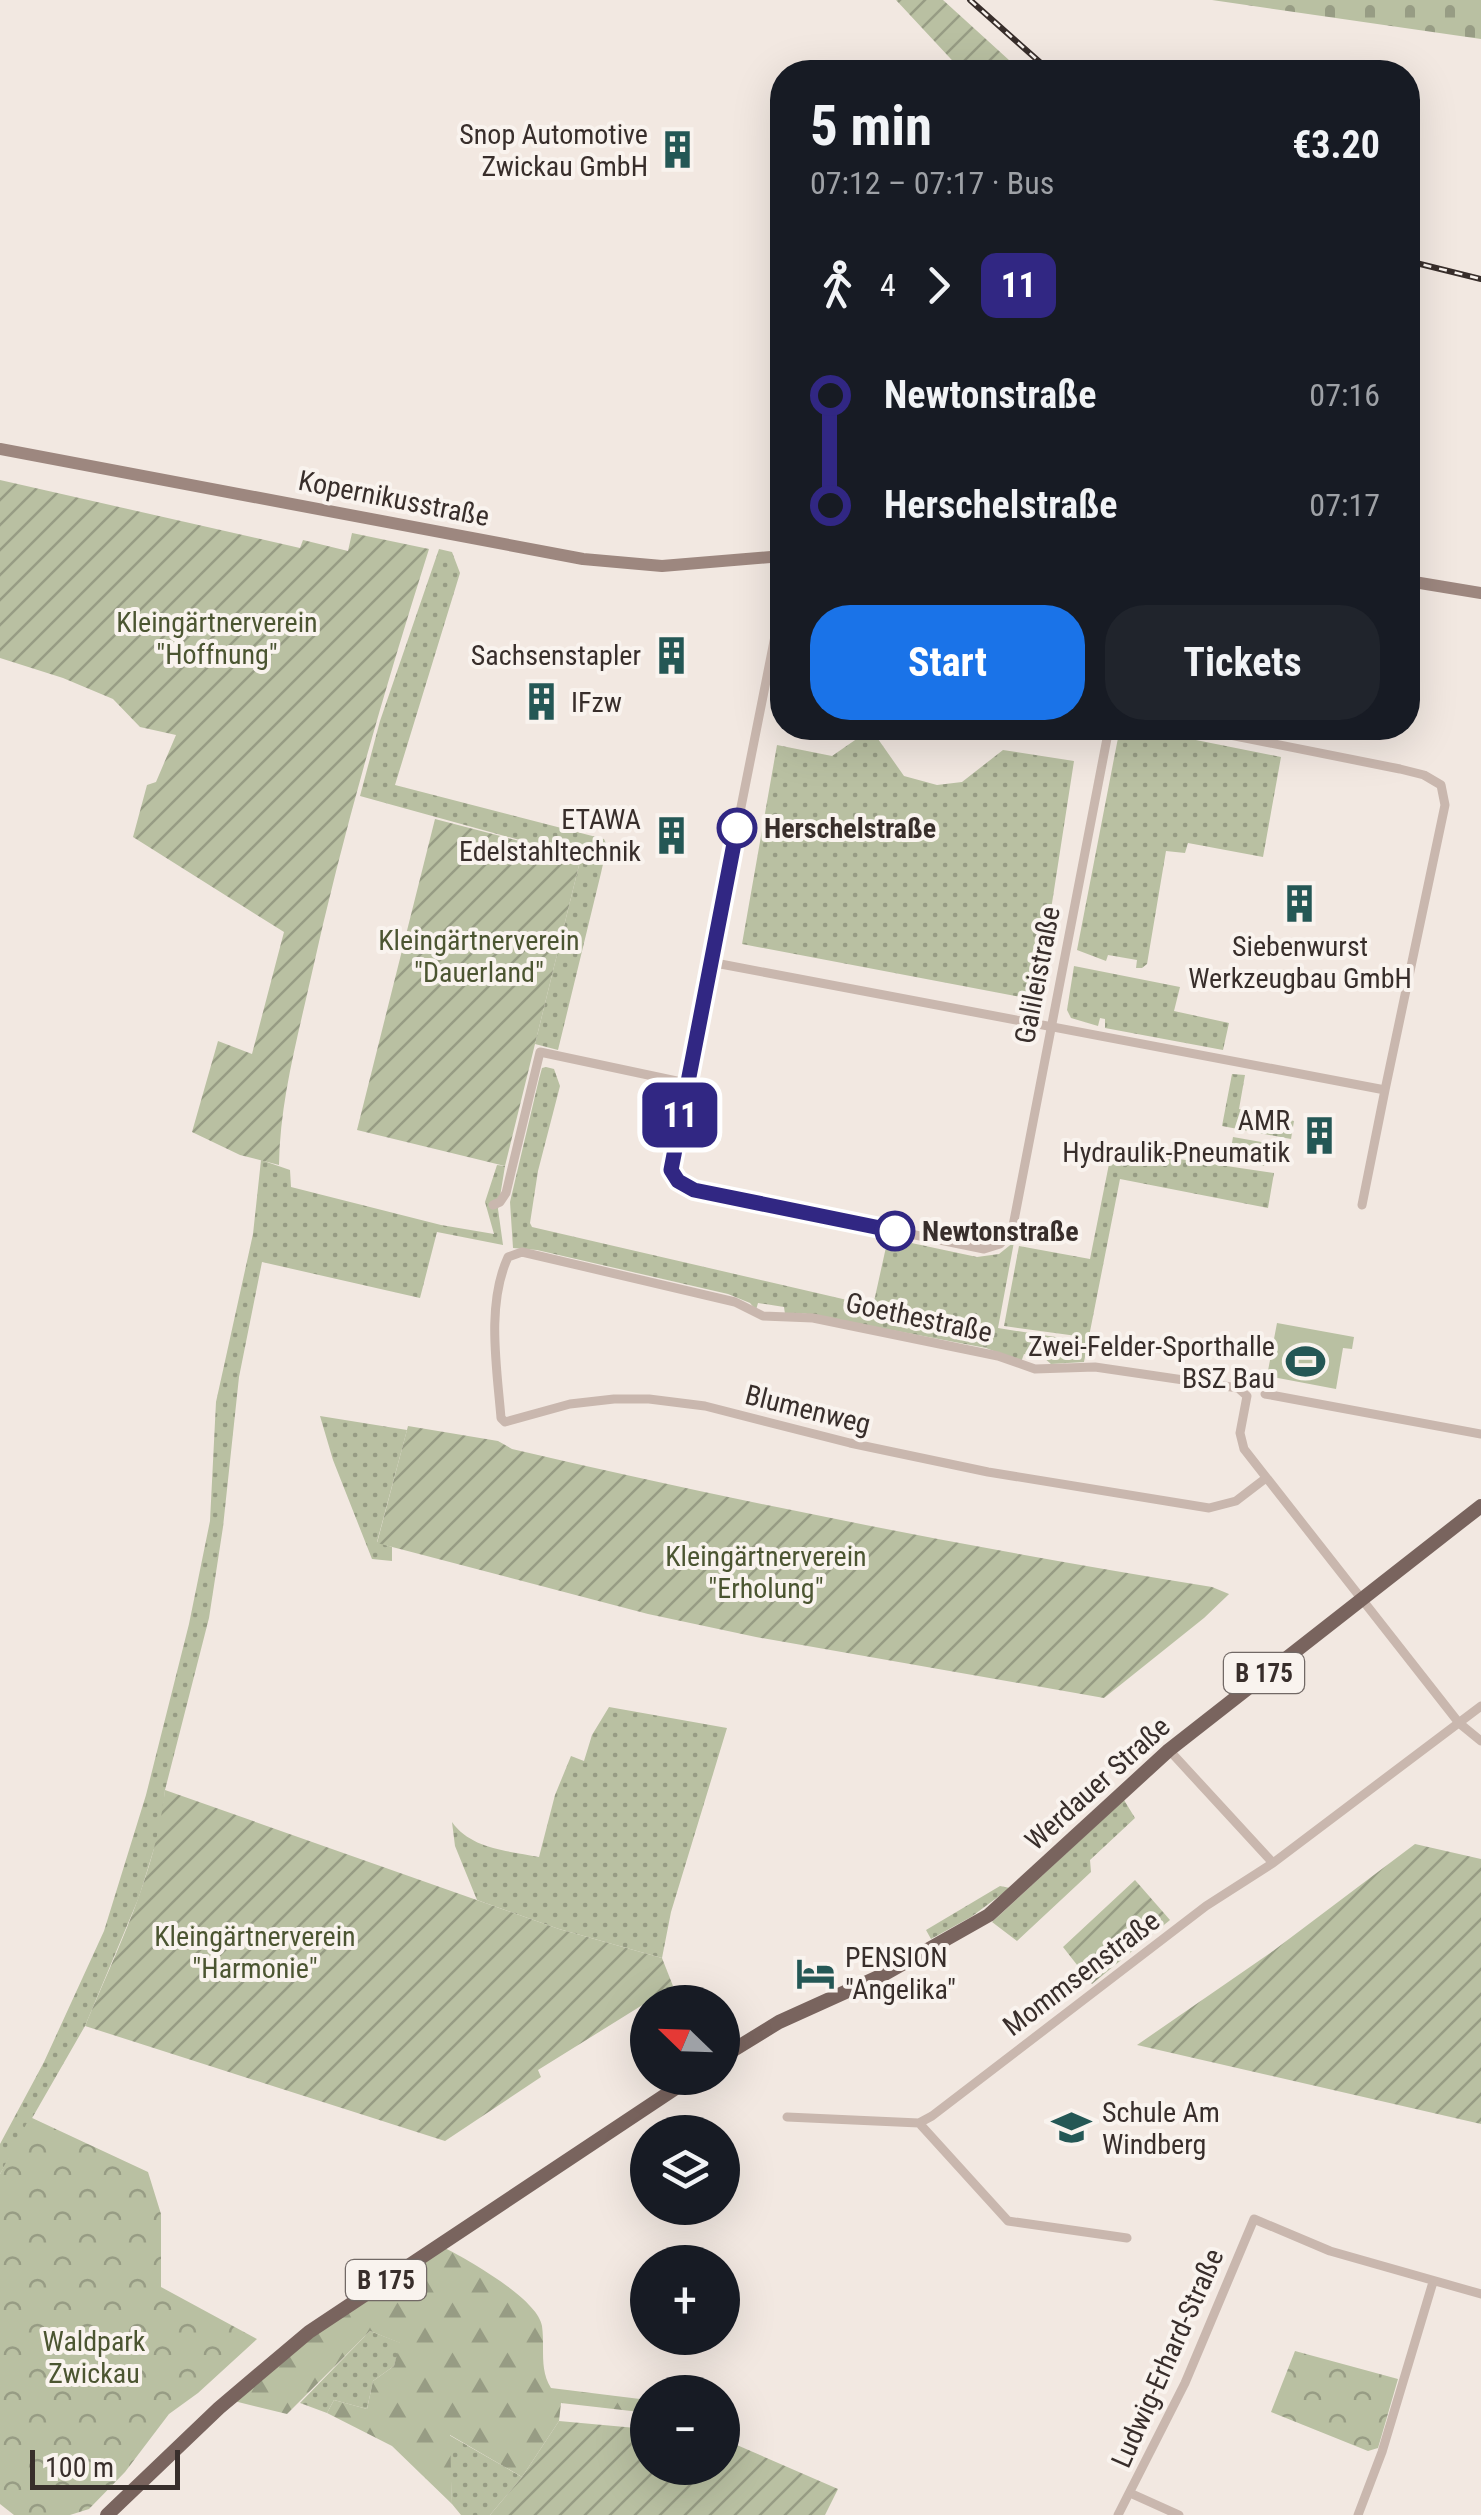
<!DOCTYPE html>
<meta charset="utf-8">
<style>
:root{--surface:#171b24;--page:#20242c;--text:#f1f3f6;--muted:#9ea1a6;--accent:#1a73e8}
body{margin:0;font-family:"Roboto Condensed",sans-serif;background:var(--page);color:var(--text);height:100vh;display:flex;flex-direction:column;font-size:38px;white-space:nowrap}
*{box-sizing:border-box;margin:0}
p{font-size:32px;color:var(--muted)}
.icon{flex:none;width:55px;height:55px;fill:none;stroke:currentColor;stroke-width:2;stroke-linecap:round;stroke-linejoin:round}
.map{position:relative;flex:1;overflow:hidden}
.sheet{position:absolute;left:770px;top:60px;width:650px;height:680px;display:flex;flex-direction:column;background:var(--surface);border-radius:40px;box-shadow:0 10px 40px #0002}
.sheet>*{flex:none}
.badge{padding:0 20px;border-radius:15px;font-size:35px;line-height:65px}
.needle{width:65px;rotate:293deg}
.tools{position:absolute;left:630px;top:1985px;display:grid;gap:20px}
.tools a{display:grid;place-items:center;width:110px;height:110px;border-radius:50%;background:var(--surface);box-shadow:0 10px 40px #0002;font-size:50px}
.scale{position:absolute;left:30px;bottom:25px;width:150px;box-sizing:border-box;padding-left:10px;border:5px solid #382e2b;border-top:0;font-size:28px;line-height:35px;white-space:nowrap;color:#382e2b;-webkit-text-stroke:8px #f9f3ee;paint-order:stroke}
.map>.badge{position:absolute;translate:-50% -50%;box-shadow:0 0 0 5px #fff}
.legs{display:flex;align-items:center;gap:15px;height:110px;padding:0 40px;font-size:32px}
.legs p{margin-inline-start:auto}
.summary{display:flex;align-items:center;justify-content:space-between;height:170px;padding:0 40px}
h1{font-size:55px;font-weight:700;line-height:75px}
.button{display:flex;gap:20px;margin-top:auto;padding:20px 40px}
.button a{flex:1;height:115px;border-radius:40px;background:var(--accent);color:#fff;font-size:40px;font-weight:700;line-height:115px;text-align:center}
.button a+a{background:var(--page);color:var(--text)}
ul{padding:0 40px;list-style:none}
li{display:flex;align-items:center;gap:35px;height:110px;font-size:38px}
li i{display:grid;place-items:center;width:15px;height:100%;margin:0 12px;background:currentColor}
li i::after{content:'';width:25px;height:25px;margin:-12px;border:8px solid;border-radius:50%;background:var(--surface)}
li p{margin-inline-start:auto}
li:first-child i{background:linear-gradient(#0000 50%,currentColor 0)}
li:last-child i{background:linear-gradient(currentColor 50%,#0000 0)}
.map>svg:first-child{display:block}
.grass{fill:url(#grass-dots)}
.forest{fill:url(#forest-firs)}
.cemetery{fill:url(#cemetery-stones)}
.park{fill:url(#park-crowns)}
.garden{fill:url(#garden-furrows)}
.pitch{fill:#b9c0a2}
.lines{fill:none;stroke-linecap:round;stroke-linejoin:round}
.street{stroke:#c9b7ae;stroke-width:9}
.secondary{stroke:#9d877f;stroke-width:12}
.primary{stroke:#79645e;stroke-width:14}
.rail-casing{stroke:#382e2b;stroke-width:6}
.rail{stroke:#f9f3ee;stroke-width:2.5;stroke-dasharray:8;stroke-linecap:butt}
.line-1-casing{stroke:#fff;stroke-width:22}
.line-1{stroke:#312783;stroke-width:15}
.stop-1-dot{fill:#fff;stroke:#312783;stroke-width:5}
.labels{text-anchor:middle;stroke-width:8;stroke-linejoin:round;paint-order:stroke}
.shield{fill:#f9f3ee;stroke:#726966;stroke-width:2.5}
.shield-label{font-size:25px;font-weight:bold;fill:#382e2b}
.poi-label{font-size:28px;fill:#382e2b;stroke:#f9f3ee;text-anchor:end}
.street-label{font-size:28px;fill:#382e2b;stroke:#f9f3ee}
.park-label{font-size:28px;fill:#4b5531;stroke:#f9f3ee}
.stop-label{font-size:28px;font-weight:bold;fill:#382e2b;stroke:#f9f3ee;text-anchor:start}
</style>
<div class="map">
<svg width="1481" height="2515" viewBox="0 0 1481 2515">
<defs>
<pattern id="grass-dots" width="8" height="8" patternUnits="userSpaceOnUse" patternTransform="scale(2.5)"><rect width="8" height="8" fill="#b9c0a2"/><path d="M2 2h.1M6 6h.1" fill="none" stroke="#979c84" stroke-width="1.8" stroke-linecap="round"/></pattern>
<pattern id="forest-firs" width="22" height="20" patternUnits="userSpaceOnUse" patternTransform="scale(2.5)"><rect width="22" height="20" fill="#b9c0a2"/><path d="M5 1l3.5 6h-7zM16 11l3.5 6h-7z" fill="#979c84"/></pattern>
<pattern id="cemetery-stones" width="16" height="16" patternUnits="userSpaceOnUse" patternTransform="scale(2.5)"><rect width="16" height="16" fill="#b9c0a2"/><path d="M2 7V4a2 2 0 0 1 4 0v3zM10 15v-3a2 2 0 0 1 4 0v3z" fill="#979c84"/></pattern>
<pattern id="park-crowns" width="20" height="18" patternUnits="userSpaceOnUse" patternTransform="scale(2.5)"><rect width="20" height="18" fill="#b9c0a2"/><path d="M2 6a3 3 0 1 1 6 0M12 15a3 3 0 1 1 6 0" fill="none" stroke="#979c84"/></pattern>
<pattern id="garden-furrows" width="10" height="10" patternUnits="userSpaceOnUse" patternTransform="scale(2.5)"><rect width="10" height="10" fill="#b9c0a2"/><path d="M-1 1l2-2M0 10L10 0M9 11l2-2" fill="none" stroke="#979c84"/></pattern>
</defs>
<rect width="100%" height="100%" fill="#f2e8e1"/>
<path class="grass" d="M 439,549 L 452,552 L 460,573 L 395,785 L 604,839 L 607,846 L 601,873 L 558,1050 L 535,1044 L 581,857 L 360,796 L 380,721 Z
M 1136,728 L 1281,757 L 1263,857 L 1188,843 L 1185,853 L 1166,851 L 1147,964 L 1142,968 L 1136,968 L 1137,960 L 1108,955 L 1106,961 L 1077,950 L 1117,743 L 1119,734 Z
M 871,729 L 904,776 L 937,785 L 962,782 L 1003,750 L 1074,761 L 1037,1000 L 742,944 L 777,745 L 832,756 Z
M 1074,966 L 1180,987 L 1174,1011 L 1229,1023 L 1223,1050 L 1105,1028 L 1105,1019 L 1100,1018 L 1098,1026 L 1071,1018 L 1067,1010 Z
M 546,1067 L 554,1069 L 560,1086 L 538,1171 L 530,1223 L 532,1227 L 873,1306 L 888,1238 L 977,1257 L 999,1254 L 1014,1242 L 998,1328 L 1074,1340 L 1077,1336 L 1004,1326 L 1019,1246 L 1090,1259 L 1112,1149 L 1274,1173 L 1268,1208 L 1120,1179 L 1084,1362 L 1051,1364 L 1043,1357 L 1024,1354 L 1021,1362 L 986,1348 L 802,1313 L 785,1314 L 784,1307 L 758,1303 L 756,1310 L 750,1303 L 728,1294 L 537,1250 L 513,1248 L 510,1202 L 539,1079 L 542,1068 Z
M 1232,1074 L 1245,1075 L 1239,1109 L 1294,1121 L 1291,1139 L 1222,1126 Z
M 261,1160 L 290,1170 L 291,1187 L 441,1225 L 494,1234 L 485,1202 L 497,1165 L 505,1166 L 498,1209 L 503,1245 L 437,1232 L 420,1298 L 262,1262 L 239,1377 L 223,1527 L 209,1618 L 165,1790 L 162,1823 L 139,1897 L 85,2026 L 0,2174 L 0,2144 L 44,2062 L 104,1931 L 146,1795 L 189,1624 L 210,1521 L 216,1402 L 253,1234 Z
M 320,1416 L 407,1430 L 377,1542 L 392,1547 L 392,1561 L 372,1559 L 333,1460 Z
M 609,1707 L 727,1728 L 671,1912 L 662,1958 L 559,1929 L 477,1900 L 455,1846 L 452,1822 C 471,1849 508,1851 539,1857 L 555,1795 L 571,1756 L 584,1761 L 592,1735 Z
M 1124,1800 L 1135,1818 L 1090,1860 L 1091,1872 L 1017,1941 L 992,1922 Z
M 1000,1886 L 1010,1888 L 971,1917 L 931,1939 L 926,1930 Z
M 370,2331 L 401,2343 L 394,2366 L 373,2381 L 367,2409 L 334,2400 L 327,2413 L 300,2403 Z
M 449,2435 L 522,2477 L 490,2515 L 461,2515 L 452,2504 Z"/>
<path class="forest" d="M 445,2248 C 468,2260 538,2299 542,2326 C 545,2348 539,2369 551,2388 L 640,2399 L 640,2412 L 561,2403 L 559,2421 L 522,2477 L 450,2435 L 452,2504 L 392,2446 L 327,2413 L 334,2400 L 367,2409 L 373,2381 L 394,2366 L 400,2343 L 370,2331 L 287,2414 L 234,2401 L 297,2345 Z"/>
<path class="cemetery" d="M 1212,0 L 1481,0 L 1481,39 Z"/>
<path class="park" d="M 30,2117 L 148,2172 L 161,2214 L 161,2287 L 257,2339 L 198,2393 L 169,2414 L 125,2472 L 89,2509 L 70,2515 L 14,2515 L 0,2504 L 0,2174 Z
M 1295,2351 L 1398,2379 L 1378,2448 L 1368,2451 L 1271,2412 Z"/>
<path class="garden" d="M 896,0 L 943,0 L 1022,72 L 963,72 Z
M 0,480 L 300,548 L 303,540 L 348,551 L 352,533 L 429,549 C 384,691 343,832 311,977 C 297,1040 280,1101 279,1165 L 240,1155 L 192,1132 L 218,1041 L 252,1054 L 284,932 L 133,837 L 147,785 L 156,782 L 176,735 L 140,727 L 113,699 L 63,678 L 0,658 Z
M 435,819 L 581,857 L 505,1166 L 357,1130 Z
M 408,1426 L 498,1441 L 512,1449 C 743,1503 977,1549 1212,1587 L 1229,1594 L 1204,1618 L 1104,1698 L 756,1637 L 648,1614 L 377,1543 Z
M 165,1790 L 559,1929 L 662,1958 L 673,1986 L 538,2070 L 541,2077 L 445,2141 L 85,2026 C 117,1950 156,1873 165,1790 Z
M 1415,1844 L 1481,1859 L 1481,2124 L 1137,2045 L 1273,1951 Z
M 1135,1880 L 1170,1920 L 1092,1984 L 1063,1947 Z
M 559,2421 L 647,2429 L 648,2468 L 722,2468 L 723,2439 L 838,2489 L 825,2515 L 490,2515 L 522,2477 Z"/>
<path class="pitch" d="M 1233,1137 L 1267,1143 L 1264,1166 L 1229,1160 Z
M 1277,1323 L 1354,1337 L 1352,1349 L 1343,1348 L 1336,1389 L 1267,1376 Z"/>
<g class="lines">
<path class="street" d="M 782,469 L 778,486 L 782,535
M 782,601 L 673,1149 C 671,1171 673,1180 694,1190 L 984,1249 L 1000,1244 L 1012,1231 L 1109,728
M 710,962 L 1385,1090 L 1445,805 L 1441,785 L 1424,775 L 1400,769 L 1195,728
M 493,1205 L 500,1202 L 506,1193 L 540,1052 L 686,1083
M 1362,1205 L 1385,1090
M 1265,1394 L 1481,1434
M 1266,1478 L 1236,1501 L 1209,1508 L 988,1472 L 850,1443 L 705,1406 L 649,1399 L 614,1399 L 570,1404 L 505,1422 L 501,1418 C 497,1368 486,1305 508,1257 L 522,1252 L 735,1302 L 763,1316 L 813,1318 L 998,1356 L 1035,1369 L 1095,1367 L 1238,1388 L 1247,1396 L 1240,1433 L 1244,1449 L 1459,1723 L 1481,1741
M 1169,1750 L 1273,1863
M 787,2117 L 919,2123 L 932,2116 L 1206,1906 L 1273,1863 L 1481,1706
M 919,2123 L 1008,2221 L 1127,2238
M 1130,2493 L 1179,2515
M 1118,2515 L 1185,2383 L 1254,2219 L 1330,2251 L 1481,2294
M 1358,2515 L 1382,2452 L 1433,2282"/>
<path class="secondary" d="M 0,449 L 583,559 L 662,566 L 782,556
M 1408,581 L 1481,593"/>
<path class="primary" d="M 722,2057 L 779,2022 L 883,1975 L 989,1915 L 1169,1750 L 1481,1506
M 107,2515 L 219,2408 L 309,2332 L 691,2078"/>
<defs>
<path id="rail" d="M 970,0 L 1051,72
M 1408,261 L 1481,279"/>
</defs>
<use href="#rail" class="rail-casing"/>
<use href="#rail" class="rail"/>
</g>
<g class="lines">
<defs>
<path id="line-1" d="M 737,828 L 671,1170 L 678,1181 L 694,1190 L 895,1231"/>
</defs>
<use href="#line-1" class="line-1-casing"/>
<use href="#line-1" class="line-1"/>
</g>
<defs>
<symbol id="building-bare" viewBox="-9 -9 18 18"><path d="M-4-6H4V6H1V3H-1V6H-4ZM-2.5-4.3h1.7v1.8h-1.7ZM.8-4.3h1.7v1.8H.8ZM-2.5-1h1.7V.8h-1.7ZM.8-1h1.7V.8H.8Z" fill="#245755" stroke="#f9f3ee" stroke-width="2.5" paint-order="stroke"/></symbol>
<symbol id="stadium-bare" viewBox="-9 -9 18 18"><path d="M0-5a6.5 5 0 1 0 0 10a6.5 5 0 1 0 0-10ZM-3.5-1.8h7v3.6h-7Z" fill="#245755" stroke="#f9f3ee" stroke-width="2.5" paint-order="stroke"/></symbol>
<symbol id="hotel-bare" viewBox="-9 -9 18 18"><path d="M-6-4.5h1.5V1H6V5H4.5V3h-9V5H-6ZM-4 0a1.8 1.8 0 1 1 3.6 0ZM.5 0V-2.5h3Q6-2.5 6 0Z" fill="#245755" stroke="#f9f3ee" stroke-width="2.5" paint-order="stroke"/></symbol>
<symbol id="school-bare" viewBox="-9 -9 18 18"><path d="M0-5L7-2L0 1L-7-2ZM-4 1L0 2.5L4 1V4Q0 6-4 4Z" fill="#245755" stroke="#f9f3ee" stroke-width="2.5" paint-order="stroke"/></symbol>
</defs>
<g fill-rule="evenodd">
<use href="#building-bare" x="650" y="122" width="55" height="55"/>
<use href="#building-bare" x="644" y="628" width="55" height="55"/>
<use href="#building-bare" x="514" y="674" width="55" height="55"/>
<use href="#building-bare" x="644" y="808" width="55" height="55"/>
<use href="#building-bare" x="1272" y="876" width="55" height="55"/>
<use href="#building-bare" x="1292" y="1108" width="55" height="55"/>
<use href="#stadium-bare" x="1278" y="1334" width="55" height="55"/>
<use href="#hotel-bare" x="788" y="1946" width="55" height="55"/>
<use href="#school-bare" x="1044" y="2100" width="55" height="55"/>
</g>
<g class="stop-1-dot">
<circle cx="737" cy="828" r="18"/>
<circle cx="895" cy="1231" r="18"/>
</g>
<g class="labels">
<g class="shield">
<rect x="1224" y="1653" width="80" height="40" rx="8"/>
<rect x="346" y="2260" width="80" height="40" rx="8"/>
</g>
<g class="shield-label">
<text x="1264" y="1682">B 175</text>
<text x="386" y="2289">B 175</text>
</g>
<g class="poi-label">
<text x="648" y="144">Snop Automotive<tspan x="648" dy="32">Zwickau GmbH</tspan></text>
<text x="641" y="665">Sachsenstapler</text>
<text x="571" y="712" text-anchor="start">IFzw</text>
<text x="641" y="829">ETAWA<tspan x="641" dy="32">Edelstahltechnik</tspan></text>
<text x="1300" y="956" text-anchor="middle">Siebenwurst<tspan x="1300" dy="32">Werkzeugbau GmbH</tspan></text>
<text x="1290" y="1130">AMR<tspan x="1290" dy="32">Hydraulik-Pneumatik</tspan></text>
<text x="1275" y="1356">Zwei-Felder-Sporthalle<tspan x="1275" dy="32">BSZ Bau</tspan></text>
<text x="845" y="1967" text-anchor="start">PENSION<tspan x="845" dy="32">"Angelika"</tspan></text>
<text x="1102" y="2122" text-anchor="start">Schule Am<tspan x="1102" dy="32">Windberg</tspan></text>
</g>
<g class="street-label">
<text transform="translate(394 498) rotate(11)" y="10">Kopernikusstraße</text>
<text transform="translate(1037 975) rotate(-79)" y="10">Galileistraße</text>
<text transform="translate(919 1317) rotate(12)" y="10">Goethestraße</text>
<text transform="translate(808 1409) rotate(14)" y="10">Blumenweg</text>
<text transform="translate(1097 1783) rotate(-42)" y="10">Werdauer Straße</text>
<text transform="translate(1081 1973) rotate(-37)" y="10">Mommsenstraße</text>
<text transform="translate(1167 2358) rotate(-66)" y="10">Ludwig-Erhard-Straße</text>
</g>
<g class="park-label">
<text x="217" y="632">Kleingärtnerverein<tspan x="217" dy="32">"Hoffnung"</tspan></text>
<text x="479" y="950">Kleingärtnerverein<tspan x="479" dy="32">"Dauerland"</tspan></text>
<text x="766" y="1566">Kleingärtnerverein<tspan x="766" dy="32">"Erholung"</tspan></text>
<text x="255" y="1946">Kleingärtnerverein<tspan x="255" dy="32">"Harmonie"</tspan></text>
<text x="94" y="2351">Waldpark<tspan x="94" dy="32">Zwickau</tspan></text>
</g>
<g class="stop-label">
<text x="764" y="838">Herschelstraße</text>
<text x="922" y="1241">Newtonstraße</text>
</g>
</g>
</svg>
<div class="tools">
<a><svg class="needle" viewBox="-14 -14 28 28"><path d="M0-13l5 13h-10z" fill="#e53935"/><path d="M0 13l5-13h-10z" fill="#9ea1a6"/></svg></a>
<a><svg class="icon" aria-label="layers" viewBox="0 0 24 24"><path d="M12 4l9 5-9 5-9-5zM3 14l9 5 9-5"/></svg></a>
<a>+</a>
<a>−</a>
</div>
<div class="scale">100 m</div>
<b class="badge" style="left:680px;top:1115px;background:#312783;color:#fff">11</b>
<section class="sheet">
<div class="summary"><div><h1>5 min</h1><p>07:12 – 07:17 · Bus</p></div><b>€3.20</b></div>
<div class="legs"><svg class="icon" aria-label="walk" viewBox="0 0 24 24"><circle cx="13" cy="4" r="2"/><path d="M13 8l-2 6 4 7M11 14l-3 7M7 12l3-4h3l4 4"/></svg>4<svg class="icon" aria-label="forward" viewBox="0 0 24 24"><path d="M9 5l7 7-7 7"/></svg><b class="badge" style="background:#312783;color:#fff">11</b></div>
<ul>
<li><i style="color:#312783"></i><b>Newtonstraße</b><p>07:16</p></li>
<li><i style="color:#312783"></i><b>Herschelstraße</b><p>07:17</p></li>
</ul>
<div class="button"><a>Start</a><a>Tickets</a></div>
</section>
</div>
